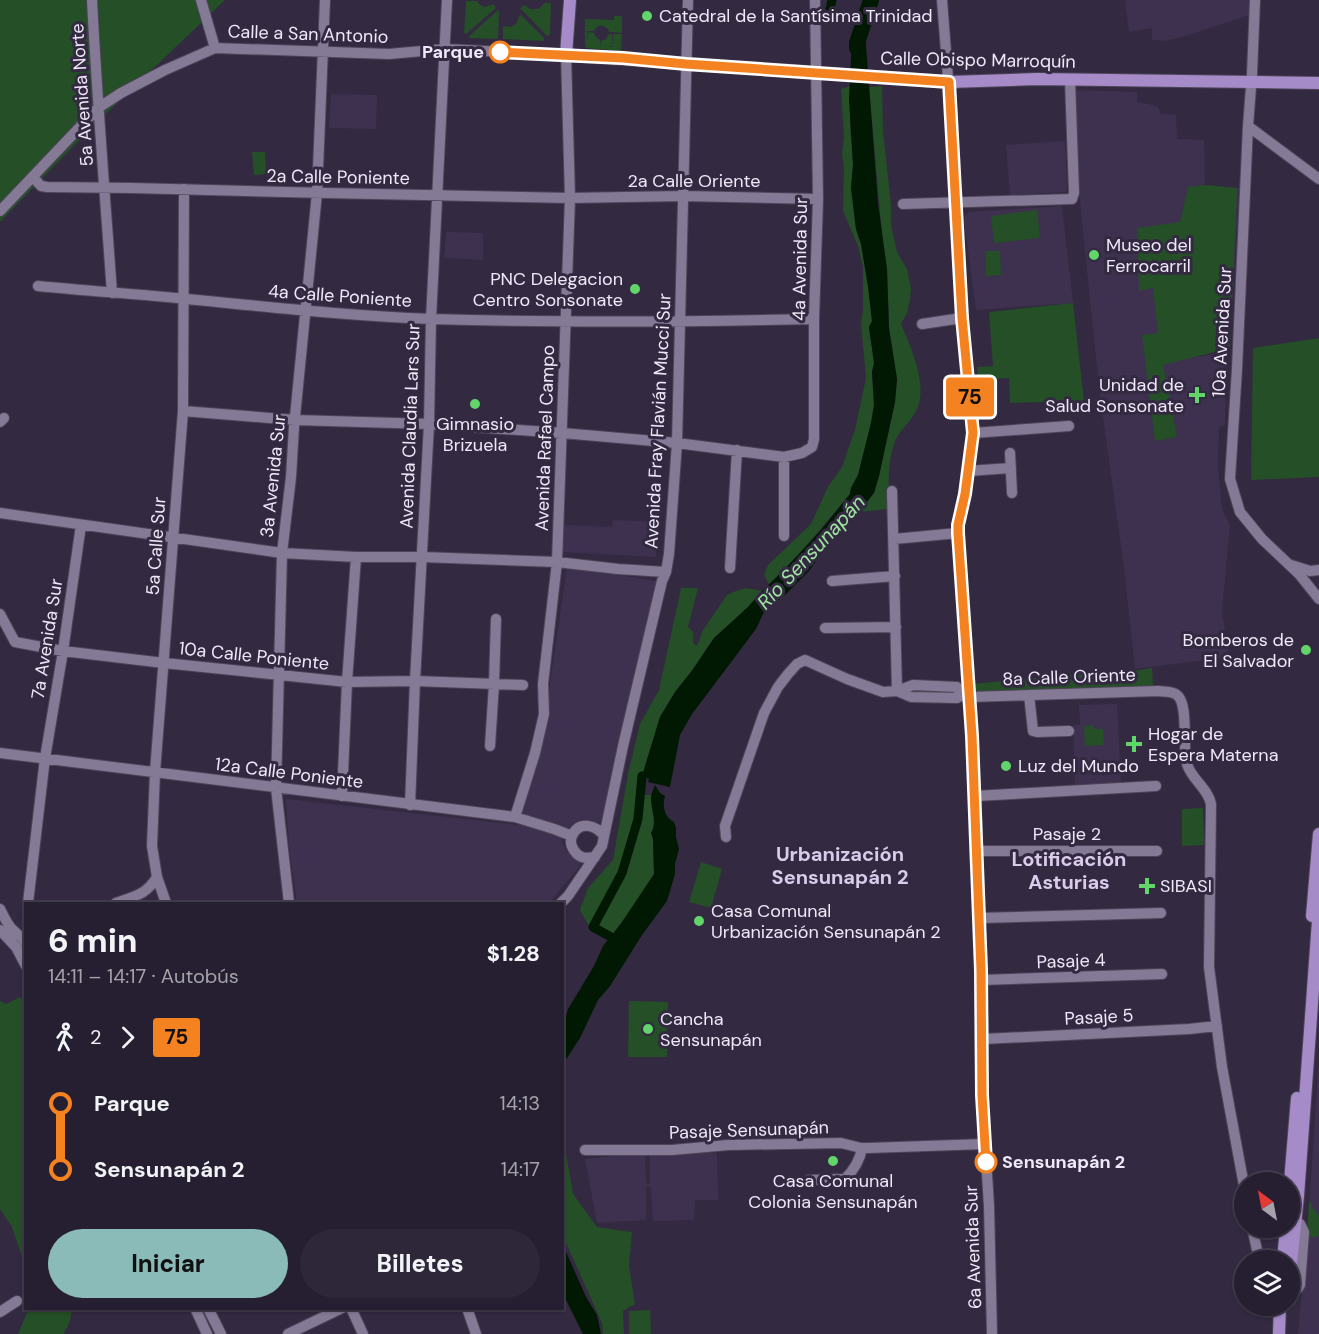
<!DOCTYPE html>
<html lang="es">
<meta charset="utf-8">
<style>
:root{--surface:#261f31;--page:#2e2739;--text:#f1f3f6;--muted:#a4a2ab;--line:#423d4d;--accent:#8bbbb9}
body{margin:0;font-family:"DM Sans",sans-serif;background:var(--page);color:var(--text);height:100vh;display:flex;flex-direction:column;font-size:22px;white-space:nowrap}
*{box-sizing:border-box;margin:0}
p{font-size:20px;color:var(--muted)}
.icon{flex:none;width:33px;height:33px;fill:none;stroke:currentColor;stroke-width:2;stroke-linecap:round;stroke-linejoin:round}
.map{position:relative;flex:1;overflow:hidden}
.details{position:absolute;left:24px;top:902px;width:540px;height:408px;display:flex;flex-direction:column;background:var(--surface);border-radius:0px;box-shadow:0 2px 4px #0004,0 0 0 2px var(--line)}
.details>*{flex:none}
.badge{padding:0 12px;border-radius:4px;font-size:21px;line-height:39px}
.needle{width:39px;rotate:328deg}
.fabs{position:absolute;left:1234px;top:1172px;display:grid;gap:12px}
.fabs a{display:grid;place-items:center;width:66px;height:66px;border-radius:50%;background:var(--surface);box-shadow:0 2px 4px #0004,0 0 0 2px var(--line);font-size:30px}
.map>.badge{position:absolute;translate:-50% -50%;box-shadow:0 0 0 3px #fff}
.legs{display:flex;align-items:center;gap:9px;height:66px;padding:0 24px;font-size:20px}
.legs p{margin-inline-start:auto}
.head{display:flex;align-items:center;justify-content:space-between;height:102px;padding:0 24px}
h1{font-size:33px;font-weight:800;line-height:45px}
.cta{display:flex;gap:12px;margin-top:auto;padding:12px 24px}
.cta a{flex:1;height:69px;border-radius:36px;background:var(--accent);color:#111;font-size:24px;font-weight:800;line-height:69px;text-align:center}
.cta a+a{background:var(--page);color:var(--text)}
ul{padding:0 24px;list-style:none}
li{display:flex;align-items:center;gap:21px;height:66px;font-size:22px}
li i{display:grid;place-items:center;width:9px;height:100%;margin:0 8px;background:currentColor}
li i::after{content:'';width:15px;height:15px;margin:-8px;border:4px solid;border-radius:50%;background:var(--surface)}
li p{margin-inline-start:auto}
li:first-child i{background:linear-gradient(#0000 50%,currentColor 0)}
li:last-child i{background:linear-gradient(currentColor 50%,#0000 0)}
.map>svg:first-child{display:block}
.built{fill:#3e314f}
.green{fill:#244f27}
.water{fill:#011803}
.lines{fill:none;stroke-linecap:round;stroke-linejoin:round}
.canal{stroke:#011803;stroke-width:9}
.river{stroke:#011803;stroke-width:16}
.minor-casing{stroke:#4e4559;stroke-width:12}
.major-casing{stroke:#4e4559;stroke-width:14}
.minor{stroke:#857a96;stroke-width:10}
.major{stroke:#a58bc8;stroke-width:12}
.line-1-casing{stroke:#fff;stroke-width:14}
.line-1{stroke:#f58220;stroke-width:9}
.poi-dot{fill:#61d46a;stroke:#332941;stroke-width:2}
.stop-1-dot{fill:#fff;stroke:#f58220;stroke-width:3}
.labels{text-anchor:middle;stroke-width:6;stroke-linejoin:round;paint-order:stroke}
.poi-label{font-size:18px;fill:#eee8f8;stroke:#332941;text-anchor:start}
.street-label{font-size:18px;fill:#eee8f8;stroke:#332941}
.stop-label{font-size:18px;font-weight:bold;fill:#eee8f8;stroke:#332941;text-anchor:end}
.water-label{font-size:20px;font-style:italic;fill:#9ee5a0;stroke:#332941}
.neighbourhood-label{font-size:20px;font-weight:bold;fill:#d9cceb;stroke:#332941}
</style>
<div class="map">
<svg width="1319" height="1334" viewBox="0 0 1319 1334">
<rect width="100%" height="100%" fill="#332941"/>
<path class="built" d="M 1125,0 L 1249,0 L 1249,15 L 1182,37 L 1164,41 L 1152,40 L 1152,28 L 1129,32 Z
M 1074,90 L 1137,92 L 1137,102 L 1153,105 L 1159,108 L 1160,114 L 1176,115 L 1177,139 L 1204,140 L 1205,185 L 1239,188 L 1230,348 L 1189,359 L 1227,351 L 1225,425 L 1219,427 L 1218,467 L 1222,510 L 1230,525 L 1222,611 L 1229,657 L 1135,669 L 1124,568 L 1099,388 L 1078,181 Z
M 331,94 L 377,95 L 376,129 L 329,128 Z
M 1065,141 L 1067,190 L 1066,192 L 1010,195 L 1006,145 Z
M 1062,206 L 1073,303 L 976,310 L 964,221 L 965,216 L 969,212 Z
M 446,232 L 483,233 L 483,260 L 444,258 Z
M 613,520 L 658,522 L 656,557 L 563,552 L 562,525 L 612,527 Z
M 567,567 L 657,581 L 604,819 L 598,823 L 587,821 L 569,832 L 562,840 L 566,851 L 580,862 L 580,866 L 549,903 L 297,903 L 289,847 L 286,799 L 519,825 L 541,744 Z
M 1117,704 L 1121,784 L 1075,785 L 1073,725 L 1080,725 L 1079,705 Z
M 1319,1058 L 1319,1334 L 1298,1334 L 1308,1225 Z
M 645,1153 L 646,1183 L 650,1184 L 650,1153 L 717,1153 L 718,1200 L 695,1200 L 694,1220 L 653,1221 L 651,1187 L 646,1186 L 646,1220 L 597,1223 L 585,1159 Z"/>
<path class="green" d="M 0,0 L 225,0 L 91,128 L 0,222 Z
M 466,1 L 477,1 L 480,5 L 485,7 L 493,4 L 496,8 L 466,34 L 464,33 Z
M 544,3 L 551,3 L 550,35 L 547,36 L 520,8 L 525,5 L 530,9 L 538,9 L 542,6 Z
M 498,10 L 499,11 L 498,39 L 469,38 L 468,37 Z
M 520,14 L 544,38 L 544,41 L 503,39 L 503,27 L 504,26 L 511,27 L 516,24 Z
M 614,16 L 621,16 L 622,17 L 622,33 L 609,32 L 608,29 L 602,25 L 597,27 L 594,31 L 587,31 L 587,39 L 588,32 L 594,33 L 596,37 L 600,40 L 601,47 L 601,41 L 606,39 L 609,34 L 612,34 L 612,46 L 608,47 L 612,47 L 613,34 L 622,34 L 621,51 L 586,48 L 585,45 L 585,19 L 614,20 Z
M 850,86 L 850,124 L 853,165 L 851,188 L 856,229 L 861,244 L 868,286 L 872,321 L 869,327 L 874,363 L 872,372 L 874,405 L 871,423 L 858,475 L 851,488 L 850,494 L 801,552 L 769,584 L 764,575 L 768,565 L 811,524 L 828,487 L 842,467 L 855,430 L 866,378 L 861,323 L 863,311 L 863,267 L 858,246 L 843,211 L 844,168 L 842,154 L 844,138 L 841,89 Z
M 882,86 L 883,131 L 891,205 L 891,225 L 897,252 L 907,269 L 911,288 L 910,299 L 907,313 L 901,324 C 911,348 930,388 915,413 C 909,424 898,431 894,444 C 887,465 889,487 889,509 L 859,512 L 874,493 L 879,476 L 895,402 L 897,379 L 889,328 L 887,269 L 882,235 L 869,87 Z
M 252,152 L 265,152 L 266,174 L 254,175 Z
M 1205,185 L 1237,188 L 1230,348 L 1163,365 L 1177,437 L 1155,441 L 1142,335 L 1158,333 L 1153,288 L 1139,291 L 1137,228 L 1180,222 L 1188,187 Z
M 1037,210 L 1040,238 L 994,243 L 991,216 Z
M 986,251 L 1000,251 L 1001,275 L 986,276 Z
M 1073,303 L 1084,401 L 1010,403 L 1009,378 L 978,380 L 977,367 L 993,366 L 989,312 Z
M 1319,338 L 1319,477 L 1251,480 L 1253,348 Z
M 681,588 L 698,588 L 688,627 L 693,632 L 693,643 L 697,646 L 703,630 L 727,595 L 736,591 L 746,588 L 762,591 L 748,607 L 714,638 L 691,672 L 675,692 L 660,717 L 642,776 L 638,819 L 622,873 L 589,926 L 580,910 L 588,888 L 613,860 L 628,774 L 640,724 L 659,690 Z
M 1152,668 L 1153,686 L 971,696 L 971,684 L 1133,669 L 1133,671 Z
M 1094,725 L 1094,729 L 1103,729 L 1104,745 L 1085,746 L 1084,726 Z
M 641,795 L 651,795 C 651,808 657,822 651,833 L 653,839 L 654,874 L 636,903 L 612,935 L 596,926 L 624,873 L 639,820 Z
M 1203,808 L 1204,845 L 1182,846 L 1182,809 Z
M 701,862 L 722,869 L 711,908 L 689,902 Z
M 20,997 L 26,1005 L 25,1263 L 22,1257 L 12,1227 L 0,1209 L 0,1001 L 6,1004 Z
M 629,1001 L 668,1002 L 667,1057 L 628,1057 Z
M 566,1153 L 573,1194 L 597,1227 L 632,1232 L 629,1266 L 635,1304 L 623,1311 L 624,1334 L 603,1334 L 602,1323 L 593,1303 L 563,1236 L 562,1154 Z
M 1309,1201 L 1311,1202 L 1313,1209 L 1319,1215 L 1319,1235 L 1317,1237 L 1307,1237 Z
M 29,1308 L 72,1308 C 71,1312 71,1316 70,1320 C 69,1326 65,1329 64,1334 L 18,1334 Z
M 650,1310 L 651,1334 L 629,1334 L 629,1311 Z"/>
<path class="water" d="M 862,28 L 865,32 L 878,203 L 887,269 L 889,328 L 897,379 L 895,402 L 879,476 L 874,493 L 850,523 L 841,528 L 834,535 L 809,571 L 786,594 L 764,612 L 756,629 L 692,714 L 680,735 L 670,787 L 648,782 L 649,779 L 642,776 L 660,717 L 675,692 L 691,672 L 714,638 L 748,607 L 762,591 L 783,571 L 821,530 L 850,494 L 851,488 L 858,475 L 871,423 L 874,405 L 872,372 L 874,363 L 869,327 L 872,321 L 868,286 L 861,244 L 856,229 L 851,188 L 853,165 L 849,99 L 852,37 Z
M 655,785 L 660,793 L 665,796 C 662,806 664,817 674,822 L 676,828 L 676,837 L 679,849 L 675,864 L 675,874 L 667,901 L 642,935 L 610,986 L 598,1000 L 580,1038 L 565,1061 L 563,1073 L 563,1027 L 568,1009 L 594,966 L 603,946 L 620,925 L 654,874 L 653,839 L 651,833 C 658,822 651,811 651,799 C 651,794 653,790 655,785 Z
M 563,1245 L 586,1297 L 597,1315 L 601,1334 L 583,1334 L 563,1294 Z"/>
<g class="lines">
<path class="canal" d="M 832,0 L 830,9 L 831,17 L 864,21
M 620,942 L 593,927 L 622,873 L 638,819 L 642,776"/>
<path class="river" d="M 857,48 L 857,43 L 871,0"/>
<defs>
<path id="minor" d="M 92,0 C 97,98 105,196 112,293
M 201,0 L 215,48
M 942,0 L 949,91 L 962,318 L 973,433 L 965,494 L 958,525 L 958,533 L 972,736 L 976,813 L 983,1039 L 982,1095 L 989,1206 L 992,1334
M 1255,0 L 1252,74 L 1248,126 L 1237,369 L 1230,479 L 1240,512 L 1262,539 L 1299,574 L 1319,599
M 1248,126 L 1319,179
M 33,177 L 41,186 L 47,187 L 132,188 L 326,193 L 570,198 L 683,196 L 818,199
M 903,204 L 1072,199 L 1074,193 L 1070,80
M 0,211 L 98,108 L 121,93 L 165,70 L 215,48 L 389,54 L 445,49 L 566,55 L 570,198 L 557,562 L 543,684 L 544,714 L 535,753 L 515,817
M 38,286 C 88,291 138,294 187,299 C 269,307 350,316 432,319 C 560,323 687,322 814,319
M 922,324 L 962,318
M 183,411 L 295,420 L 429,424 L 562,433 L 677,443 L 784,457 L 802,453 L 812,447 L 814,439 L 814,319 L 818,199 L 815,0
M 0,422 L 4,418
M 973,433 L 1069,426
M 1010,453 L 1012,493
M 784,457 L 784,536
M 968,471 L 1011,468
M 892,491 L 897,691 L 911,697 L 957,698 L 960,696 L 960,693
M 0,513 L 282,553 L 356,557 L 422,557 L 557,562 L 618,569 L 666,572
M 894,539 L 958,533
M 1291,565 L 1310,571 L 1319,570
M 730,568 L 737,450
M 832,581 L 895,576
M 0,614 L 15,642 L 63,651 L 164,663 L 347,682 L 415,681 L 523,685
M 825,628 L 896,627
M 1029,695 L 1033,731 L 1037,732 L 1069,731
M 969,697 L 1158,691 C 1165,692 1172,691 1177,695 C 1189,704 1182,747 1187,764 C 1191,779 1208,788 1211,804 L 1209,967 L 1222,1067 L 1245,1191
M 490,746 L 494,684 L 496,619
M 0,753 L 515,817 L 554,829 L 572,836
M 342,796 L 347,682 L 356,557
M 975,796 L 1156,786
M 410,805 L 415,681 L 429,424 L 431,319 L 447,0
M 726,837 L 725,826 L 764,713 L 778,687 L 788,674 L 797,664 L 805,660 L 847,679 L 883,692 L 897,691 L 913,685 L 957,687 L 960,693
M 977,851 L 1157,851
M 595,857 C 592,857 589,858 586,858 C 576,857 568,845 572,836 C 579,820 596,825 604,836
M 28,903 L 45,758 L 63,651 L 81,525
M 116,903 C 135,896 146,895 157,877
M 166,903 L 157,877 L 152,846 L 155,772 L 183,411 L 184,189
M 289,903 L 276,788 L 282,553 L 291,477 L 294,427 L 317,193 L 325,0
M 561,903 L 568,896 L 602,846 L 623,746 L 662,581 L 666,572 L 669,554 L 677,443 L 688,0
M 0,909 C 3,915 6,922 11,928 C 16,934 22,936 26,944
M 979,918 L 1161,913
M 0,930 L 16,947 L 26,966
M 981,980 L 1162,974
M 983,1039 L 1189,1029 L 1217,1026
M 585,1150 L 672,1150 L 728,1145 L 841,1143 L 861,1148 L 868,1148 L 985,1144
M 809,1180 L 845,1179 C 854,1170 860,1160 862,1148
M 1252,1227 L 1257,1250 L 1265,1260
M 1290,1294 L 1298,1288 L 1300,1285 L 1304,1232 L 1300,1224 L 1296,1221
M 195,1308 L 207,1334
M 208,1308 L 221,1334
M 351,1308 L 363,1334
M 467,1308 L 476,1334
M 0,1312 L 17,1301
M 288,1334 L 342,1308"/>
<path id="major" d="M 570,0 L 566,55 L 949,82 L 1037,79 L 1319,83
M 1312,916 L 1319,834
M 1290,1182 L 1297,1098
M 1283,1260 L 1286,1227
M 1290,1272 L 1298,1196 L 1319,907
M 1279,1334 L 1280,1305"/>
</defs>
<use href="#minor" class="minor-casing"/>
<use href="#major" class="major-casing"/>
<use href="#minor" class="minor"/>
<use href="#major" class="major"/>
</g>
<g class="lines">
<defs>
<path id="line-1" d="M 500,52 L 623,58 L 686,64 L 949,82 L 962,318 L 973,433 L 965,494 L 958,525 L 958,533 L 972,736 L 981,970 L 982,1095 L 986,1162"/>
</defs>
<use href="#line-1" class="line-1-casing"/>
<use href="#line-1" class="line-1"/>
</g>
<g class="poi-dot">
<circle cx="647" cy="16" r="6"/>
<circle cx="1094" cy="255" r="6"/>
<circle cx="635" cy="289" r="6"/>
<path d="M1194 386h6v6h6v6h-6v6h-6v-6h-6v-6h6z"/>
<circle cx="475" cy="404" r="6"/>
<circle cx="1306" cy="650" r="6"/>
<path d="M1131 735h6v6h6v6h-6v6h-6v-6h-6v-6h6z"/>
<circle cx="1006" cy="766" r="6"/>
<path d="M1144 877h6v6h6v6h-6v6h-6v-6h-6v-6h6z"/>
<circle cx="699" cy="921" r="6"/>
<circle cx="648" cy="1029" r="6"/>
<circle cx="833" cy="1161" r="6"/>
</g>
<g class="stop-1-dot">
<circle cx="500" cy="52" r="10"/>
<circle cx="986" cy="1162" r="10"/>
</g>
<g class="labels">
<g class="poi-label">
<text x="659" y="22">Catedral de la Santísima Trinidad</text>
<text x="1106" y="251">Museo del<tspan x="1106" dy="21">Ferrocarril</tspan></text>
<text x="623" y="285" text-anchor="end">PNC Delegacion<tspan x="623" dy="21">Centro Sonsonate</tspan></text>
<text x="1184" y="391" text-anchor="end">Unidad de<tspan x="1184" dy="21">Salud Sonsonate</tspan></text>
<text x="475" y="430" text-anchor="middle">Gimnasio<tspan x="475" dy="21">Brizuela</tspan></text>
<text x="1294" y="646" text-anchor="end">Bomberos de<tspan x="1294" dy="21">El Salvador</tspan></text>
<text x="1148" y="740">Hogar de<tspan x="1148" dy="21">Espera Materna</tspan></text>
<text x="1018" y="772">Luz del Mundo</text>
<text x="1160" y="892">SIBASI</text>
<text x="711" y="917">Casa Comunal<tspan x="711" dy="21">Urbanización Sensunapán 2</tspan></text>
<text x="660" y="1025">Cancha<tspan x="660" dy="21">Sensunapán</tspan></text>
<text x="833" y="1187" text-anchor="middle">Casa Comunal<tspan x="833" dy="21">Colonia Sensunapán</tspan></text>
</g>
<g class="street-label">
<text transform="translate(308 34) rotate(2)" y="6">Calle a San Antonio</text>
<text transform="translate(978 60) rotate(1)" y="6">Calle Obispo Marroquín</text>
<text transform="translate(82 95) rotate(-94)" y="6">5a Avenida Norte</text>
<text transform="translate(338 177) rotate(1)" y="6">2a Calle Poniente</text>
<text x="694" y="187">2a Calle Oriente</text>
<text transform="translate(800 259) rotate(-89)" y="6">4a Avenida Sur</text>
<text transform="translate(340 296) rotate(4)" y="6">4a Calle Poniente</text>
<text transform="translate(1222 332) rotate(-87)" y="6">10a Avenida Sur</text>
<text transform="translate(658 421) rotate(-87)" y="6">Avenida Fray Flavián Mucci Sur</text>
<text transform="translate(410 426) rotate(-88)" y="6">Avenida Claudia Lars Sur</text>
<text transform="translate(545 438) rotate(-88)" y="6">Avenida Rafael Campo</text>
<text transform="translate(273 476) rotate(-84)" y="6">3a Avenida Sur</text>
<text transform="translate(156 546) rotate(-86)" y="6">5a Calle Sur</text>
<text transform="translate(47 639) rotate(-81)" y="6">7a Avenida Sur</text>
<text transform="translate(254 656) rotate(6)" y="6">10a Calle Poniente</text>
<text transform="translate(1069 677) rotate(-2)" y="6">8a Calle Oriente</text>
<text transform="translate(289 773) rotate(7)" y="6">12a Calle Poniente</text>
<text x="1067" y="840">Pasaje 2</text>
<text transform="translate(1071 961) rotate(-2)" y="6">Pasaje 4</text>
<text transform="translate(1099 1017) rotate(-3)" y="6">Pasaje 5</text>
<text transform="translate(749 1130) rotate(-2)" y="6">Pasaje Sensunapán</text>
<text transform="translate(973 1247) rotate(-92)" y="6">6a Avenida Sur</text>
</g>
<g class="stop-label">
<text x="484" y="58">Parque</text>
<text x="1002" y="1168" text-anchor="start">Sensunapán 2</text>
</g>
<g class="water-label">
<text transform="translate(811 552) rotate(-47)" y="7">Río Sensunapán</text>
</g>
<g class="neighbourhood-label">
<text x="840" y="861">Urbanización<tspan x="840" dy="23">Sensunapán 2</tspan></text>
<text x="1069" y="866">Lotificación<tspan x="1069" dy="23">Asturias</tspan></text>
</g>
</g>
</svg>
<div class="fabs">
<a><svg class="needle" viewBox="-14 -14 28 28"><path d="M0-13l5 13h-10z" fill="#e53935"/><path d="M0 13l5-13h-10z" fill="#a4a2ab"/></svg></a>
<a><svg class="icon" aria-label="layers" viewBox="0 0 24 24"><path d="M12 4l9 5-9 5-9-5zM3 14l9 5 9-5"/></svg></a>
</div>
<b class="badge" style="left:970px;top:397px;background:#f58220;color:#111">75</b>
<section class="details">
<div class="head"><div><h1>6 min</h1><p>14:11 – 14:17 · Autobús</p></div><b>$1.28</b></div>
<div class="legs"><svg class="icon" aria-label="walk" viewBox="0 0 24 24"><circle cx="13" cy="4" r="2"/><path d="M13 8l-2 6 4 7M11 14l-3 7M7 12l3-4h3l4 4"/></svg>2<svg class="icon" aria-label="forward" viewBox="0 0 24 24"><path d="M9 5l7 7-7 7"/></svg><b class="badge" style="background:#f58220;color:#111">75</b></div>
<ul>
<li><i style="color:#f58220"></i><b>Parque</b><p>14:13</p></li>
<li><i style="color:#f58220"></i><b>Sensunapán 2</b><p>14:17</p></li>
</ul>
<div class="cta"><a>Iniciar</a><a>Billetes</a></div>
</section>
</div>
